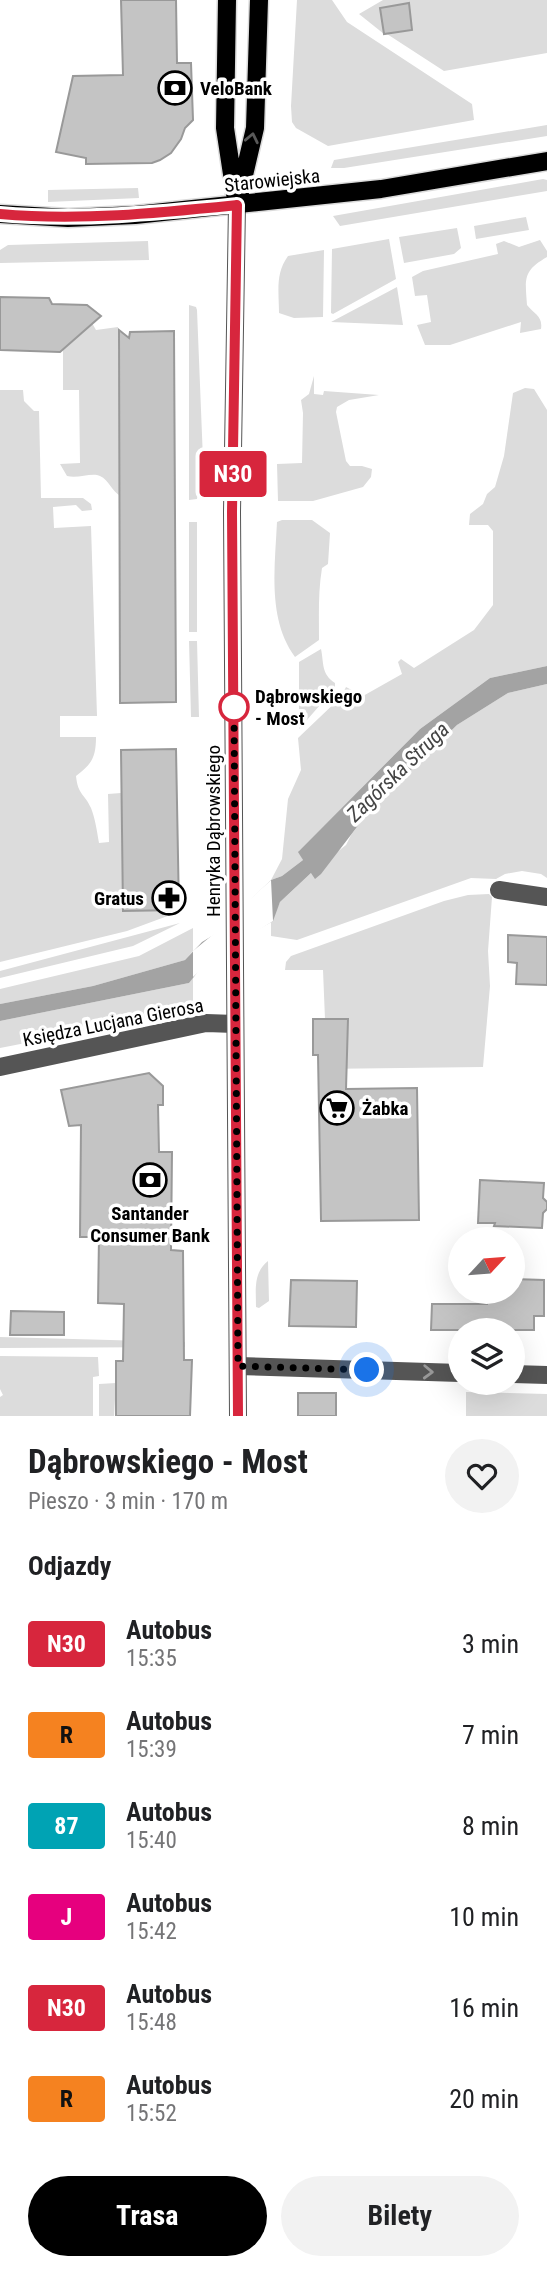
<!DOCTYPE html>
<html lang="pl">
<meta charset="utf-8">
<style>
:root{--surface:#fff;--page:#f2f2f2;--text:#202124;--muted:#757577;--accent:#000}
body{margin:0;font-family:"Roboto Condensed",sans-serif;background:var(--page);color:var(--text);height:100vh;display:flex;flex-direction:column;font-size:26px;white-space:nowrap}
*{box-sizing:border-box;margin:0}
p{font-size:23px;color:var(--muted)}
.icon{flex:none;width:38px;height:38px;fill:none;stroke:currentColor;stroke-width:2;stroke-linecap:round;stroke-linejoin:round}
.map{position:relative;height:1416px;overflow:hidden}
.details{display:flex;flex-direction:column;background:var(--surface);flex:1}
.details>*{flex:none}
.badge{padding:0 14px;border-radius:5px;font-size:24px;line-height:46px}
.needle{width:46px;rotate:64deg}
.buttons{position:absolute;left:448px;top:1227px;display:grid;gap:14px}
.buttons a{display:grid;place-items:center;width:77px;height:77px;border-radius:50%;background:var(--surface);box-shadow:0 7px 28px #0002;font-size:35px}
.you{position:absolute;width:35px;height:35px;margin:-18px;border:5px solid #fff;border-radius:50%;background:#1a73e8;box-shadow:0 0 0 10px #1a73e833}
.map>.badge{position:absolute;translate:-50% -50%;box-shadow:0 0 0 4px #fff}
h2{padding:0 28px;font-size:26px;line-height:63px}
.round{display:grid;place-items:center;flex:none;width:74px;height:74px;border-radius:37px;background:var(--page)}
.summary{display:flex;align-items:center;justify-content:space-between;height:119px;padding:0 28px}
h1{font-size:33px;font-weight:700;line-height:52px}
.cta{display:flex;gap:14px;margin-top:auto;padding:14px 28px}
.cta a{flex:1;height:80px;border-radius:42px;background:var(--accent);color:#fff;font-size:28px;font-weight:700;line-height:80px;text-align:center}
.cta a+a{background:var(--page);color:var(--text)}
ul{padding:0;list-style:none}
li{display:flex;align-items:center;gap:21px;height:91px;padding:0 28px}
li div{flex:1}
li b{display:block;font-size:26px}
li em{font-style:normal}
li .badge{min-width:77px;font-weight:700;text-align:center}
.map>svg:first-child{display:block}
.green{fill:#dcdcdc}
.water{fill:#a3a3a3}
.pier{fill:#fff}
.building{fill:#c4c4c4;stroke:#999;stroke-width:2}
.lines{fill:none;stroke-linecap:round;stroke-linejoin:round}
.major-casing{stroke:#dbdbdb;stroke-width:21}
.minor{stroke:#555;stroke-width:18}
.major{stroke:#000;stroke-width:18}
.oneway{stroke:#595959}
.oneway2{stroke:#999}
.line-casing{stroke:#fff;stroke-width:16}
.line{stroke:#d7263d;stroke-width:10}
.walk{stroke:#000;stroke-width:7;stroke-dasharray:0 12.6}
.stop-dot{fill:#fff;stroke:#d7263d;stroke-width:3.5}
.labels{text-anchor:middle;stroke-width:7;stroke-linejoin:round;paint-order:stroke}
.poi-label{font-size:19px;font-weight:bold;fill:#000;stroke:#fff;text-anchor:start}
.street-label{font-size:19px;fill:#000;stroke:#fff}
.stop-label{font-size:19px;font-weight:bold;fill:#000;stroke:#fff;text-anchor:start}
.water-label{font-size:21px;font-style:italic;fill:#444;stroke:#fff}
</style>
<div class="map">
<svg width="547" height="1416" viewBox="0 0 547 1416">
<rect width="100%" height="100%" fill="#fff"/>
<path class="green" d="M 297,0 L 332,0 L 347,22 L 472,104 L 474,120 L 328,146 L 296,128 L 292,122 L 291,106 Z
M 383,0 L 547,0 L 547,53 L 444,71 L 387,34 L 412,30 L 409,4 L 384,34 L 359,14 Z
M 547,125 L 547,136 L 344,168 L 331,168 L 334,160 Z
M 543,179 L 547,180 L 547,191 L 340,226 L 333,216 Z
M 138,188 L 139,198 L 48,202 L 48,190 Z
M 526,217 L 529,230 L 476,239 L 474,226 Z
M 457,228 L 461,248 L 454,254 L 404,263 L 399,237 Z
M 389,239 L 396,279 L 333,314 L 331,313 L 332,249 Z
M 540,240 L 547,251 L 547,257 C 523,271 525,278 527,305 C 534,314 543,316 541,329 L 520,333 L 521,322 L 450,345 L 425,345 L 417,325 L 431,322 L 427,295 L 415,296 L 412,277 L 423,271 L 498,254 L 496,244 L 504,241 L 519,247 Z
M 148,241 L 149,260 L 0,263 L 0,250 L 8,245 Z
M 324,250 L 323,317 L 294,318 L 279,313 C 279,292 275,274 288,256 Z
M 397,287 L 403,325 L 331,322 Z
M 189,305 L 196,307 L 197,310 L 203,460 L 197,499 L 189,500 Z
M 92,323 L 96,330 L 118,327 L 121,496 C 112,492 109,480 100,476 C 92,472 78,479 67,476 L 60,464 L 80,463 L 79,390 L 63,390 L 63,350 Z
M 314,376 L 314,394 L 323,395 L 324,391 L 379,395 L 349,400 L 337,407 L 336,412 L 346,461 L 350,466 L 362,466 L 372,469 L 371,477 L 363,487 L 313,501 L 278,501 L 277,464 L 302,463 L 303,413 L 301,400 L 309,394 Z
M 525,388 L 534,389 L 547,410 L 547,666 L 490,678 L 420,729 L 299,851 L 303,860 L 282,876 L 271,880 L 282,859 L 288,799 L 301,770 L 298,738 L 341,697 L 346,687 L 363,696 L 402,674 L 398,662 L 401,659 L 414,668 L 474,630 L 493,605 L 493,531 L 488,525 L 469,525 L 470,514 L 483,504 L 487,494 L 495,487 L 504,456 L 513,393 Z
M 0,390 L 23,390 L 24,401 L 34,411 L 39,411 L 41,498 L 83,498 L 91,504 L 92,510 L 82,511 L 76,505 L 53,507 L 54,528 L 91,526 L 97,716 L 60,716 L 60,737 L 96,737 C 96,757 92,764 76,776 C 78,795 84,793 91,808 C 95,818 97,831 99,843 L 109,842 L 108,794 L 121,793 L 123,911 L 173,910 L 173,914 L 127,931 L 0,962 Z
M 282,520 L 312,520 L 330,533 L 328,564 L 322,568 C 318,592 319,616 319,640 L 295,657 C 267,619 275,566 277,522 Z
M 189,522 L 197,522 L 197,632 L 189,632 Z
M 189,641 L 197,641 L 199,717 L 191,717 Z
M 321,649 C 324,663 321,674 335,683 L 335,688 L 299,729 L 299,662 Z
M 547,684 L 547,878 L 541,874 L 522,871 L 505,874 L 496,879 L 471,878 L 297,940 L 271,936 L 271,922 L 280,902 L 311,873 L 346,845 L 351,835 L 370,810 L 457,725 L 508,693 Z
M 489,894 L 492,897 L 488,951 L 490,986 L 483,1067 L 319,1069 L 319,1055 L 347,1056 L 348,1020 L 325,1019 L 323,970 L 285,970 L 286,962 L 291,956 L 444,901 L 468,895 Z
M 180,923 L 133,946 L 0,978 L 0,971 Z
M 193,928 L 193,951 L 185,960 L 93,986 L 0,1004 L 0,989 L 139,956 Z
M 193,977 L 193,1008 L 179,1013 L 0,1048 L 0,1021 L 189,983 Z
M 268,1261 L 269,1301 L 259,1308 L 256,1307 C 256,1290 253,1273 268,1261 Z
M 0,1337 L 183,1342 L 185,1342 L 185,1347 L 0,1348 Z
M 0,1356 L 98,1357 L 99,1376 L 93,1377 L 93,1416 L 0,1416 L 0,1397 L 3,1395 L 0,1389 Z
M 116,1383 L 114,1416 L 99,1416 L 99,1384 Z
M 466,1392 L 547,1394 L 547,1416 L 466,1416 Z"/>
<path class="water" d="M 547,666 L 547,684 L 508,693 L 457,725 L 370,810 L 321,874 L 315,879 L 311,873 L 280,902 L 273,921 L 208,959 L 189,983 L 0,1021 L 0,1004 L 93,986 L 185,960 L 202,942 L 230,925 L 231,918 L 271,880 L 282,876 L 303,860 L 298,852 L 420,729 L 490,678 Z"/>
<path class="pier" d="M 271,880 L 273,921 L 210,962 L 193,977 L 193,951 L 227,923 L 227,920 Z"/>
<path class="building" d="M 121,0 L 176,0 L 177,63 L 191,63 L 193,120 L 185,128 L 181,139 L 171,153 L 160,160 L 152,163 L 86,164 L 86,158 L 56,152 L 73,76 L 123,75 Z
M 409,3 L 412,30 L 384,34 L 380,8 Z
M 0,297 L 49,298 L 52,304 L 87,305 L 101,316 L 60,352 L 0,350 Z
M 119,330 L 129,338 L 130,332 L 174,331 L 176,702 L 120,703 Z
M 176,749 L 179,910 L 123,911 L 121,750 Z
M 508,935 L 547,937 L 547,985 L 516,984 L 517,963 L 508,962 Z
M 313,1019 L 348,1019 L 346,1089 L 417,1088 L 419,1220 L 321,1221 L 318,1055 L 313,1055 Z
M 149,1073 L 163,1086 L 163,1105 L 158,1105 L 159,1152 L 172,1152 L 171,1250 L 183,1251 L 184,1360 L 192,1360 L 190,1416 L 116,1416 L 116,1361 L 123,1361 L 124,1304 L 98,1303 L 99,1237 L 80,1237 L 81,1125 L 69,1126 L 61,1090 Z
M 480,1180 L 544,1183 L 543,1198 L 547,1202 L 547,1209 L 543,1213 L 542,1228 L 494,1226 L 495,1223 L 478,1223 Z
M 513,1279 L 544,1280 L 544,1316 L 534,1316 L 534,1330 L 431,1330 L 432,1304 L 487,1304 L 488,1292 L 513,1292 Z
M 291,1280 L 357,1281 L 356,1327 L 289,1326 Z
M 11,1311 L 64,1312 L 64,1335 L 10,1335 Z
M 298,1393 L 336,1393 L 336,1416 L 298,1416 Z"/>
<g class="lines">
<defs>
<path id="major" d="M 227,0 L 225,128 L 235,194
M 237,205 L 255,128 L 259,0
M 0,214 L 68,218 L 135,215 L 381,189 L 547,161"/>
</defs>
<use href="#major" class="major-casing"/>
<path class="minor" d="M 237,205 L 232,512 L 238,1416
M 499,890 L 547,897
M 0,1067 L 206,1023 L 235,1024
M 238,1366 L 460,1373
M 513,1374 L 547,1375"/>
<use href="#major" class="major"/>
</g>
<defs><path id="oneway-chevron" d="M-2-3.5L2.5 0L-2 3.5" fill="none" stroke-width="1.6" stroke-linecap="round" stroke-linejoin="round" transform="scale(1.75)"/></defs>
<use class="oneway" href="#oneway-chevron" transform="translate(252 138) rotate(-78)"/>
<use class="oneway2" href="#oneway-chevron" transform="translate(428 1372) rotate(2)"/>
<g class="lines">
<defs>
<path id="line" d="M 0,214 C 80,221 158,213 237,205 L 232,512 L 238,1416"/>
</defs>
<use href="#line" class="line-casing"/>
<use href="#line" class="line"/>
<path class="walk" d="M 234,707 L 234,705 L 238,1366 L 367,1370"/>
</g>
<defs>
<symbol id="bank-ring" viewBox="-11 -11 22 22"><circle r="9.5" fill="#fff" stroke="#000" stroke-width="1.5"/><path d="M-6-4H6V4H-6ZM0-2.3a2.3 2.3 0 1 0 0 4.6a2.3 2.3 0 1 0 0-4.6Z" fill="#000"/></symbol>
<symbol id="pharmacy-ring" viewBox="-11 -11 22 22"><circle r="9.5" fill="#fff" stroke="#000" stroke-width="1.5"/><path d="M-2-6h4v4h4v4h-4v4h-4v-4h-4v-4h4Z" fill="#000"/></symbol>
<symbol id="supermarket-ring" viewBox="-11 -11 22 22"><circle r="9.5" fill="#fff" stroke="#000" stroke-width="1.5"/><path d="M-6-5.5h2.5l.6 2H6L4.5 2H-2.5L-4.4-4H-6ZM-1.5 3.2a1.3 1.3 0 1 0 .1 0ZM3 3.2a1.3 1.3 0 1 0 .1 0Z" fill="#000"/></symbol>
</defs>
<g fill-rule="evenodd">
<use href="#bank-ring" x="156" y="69" width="38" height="38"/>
<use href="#pharmacy-ring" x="150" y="879" width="38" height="38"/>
<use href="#supermarket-ring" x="318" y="1089" width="38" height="38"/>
<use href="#bank-ring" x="131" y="1161" width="38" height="38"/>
</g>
<circle class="stop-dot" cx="234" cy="707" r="14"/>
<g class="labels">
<g class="poi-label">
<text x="200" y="95">VeloBank</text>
<text x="144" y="905" text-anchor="end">Gratus</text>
<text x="362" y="1115">Żabka</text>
<text x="150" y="1220" text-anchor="middle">Santander<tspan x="150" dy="22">Consumer Bank</tspan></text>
</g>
<g class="street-label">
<text transform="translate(272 180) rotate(-6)" y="7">Starowiejska</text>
<text transform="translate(213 831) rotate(-90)" y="7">Henryka Dąbrowskiego</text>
<text transform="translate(113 1022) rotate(-11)" y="7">Księdza Lucjana Gierosa</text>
</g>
<g class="stop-label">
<text x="255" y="703">Dąbrowskiego<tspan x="255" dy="22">- Most</tspan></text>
</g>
<g class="water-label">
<text transform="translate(398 772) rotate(-44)" y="7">Zagórska Struga</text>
</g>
</g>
</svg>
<div class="buttons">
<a><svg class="needle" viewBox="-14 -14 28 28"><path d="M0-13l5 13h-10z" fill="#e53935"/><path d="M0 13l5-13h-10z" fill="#757577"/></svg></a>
<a><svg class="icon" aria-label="layers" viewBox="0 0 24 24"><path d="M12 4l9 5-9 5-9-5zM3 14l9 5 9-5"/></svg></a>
</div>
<div class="you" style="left:367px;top:1370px"></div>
<b class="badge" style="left:233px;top:474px;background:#d7263d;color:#fff">N30</b>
</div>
<section class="details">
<div class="summary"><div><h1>Dąbrowskiego - Most</h1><p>Pieszo · 3 min · 170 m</p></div><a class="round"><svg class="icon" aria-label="heart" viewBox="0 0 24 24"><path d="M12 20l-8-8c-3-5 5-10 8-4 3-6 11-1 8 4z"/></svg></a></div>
<h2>Odjazdy</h2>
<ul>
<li><span class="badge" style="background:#d7263d;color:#fff">N30</span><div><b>Autobus</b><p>15:35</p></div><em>3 min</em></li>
<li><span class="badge" style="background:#f58220;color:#111">R</span><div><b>Autobus</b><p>15:39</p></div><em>7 min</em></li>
<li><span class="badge" style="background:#00a3b4;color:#fff">87</span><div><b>Autobus</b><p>15:40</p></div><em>8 min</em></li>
<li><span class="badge" style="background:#e6007e;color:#fff">J</span><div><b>Autobus</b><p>15:42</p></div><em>10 min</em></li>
<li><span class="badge" style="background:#d7263d;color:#fff">N30</span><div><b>Autobus</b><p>15:48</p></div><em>16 min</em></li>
<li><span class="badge" style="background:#f58220;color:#111">R</span><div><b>Autobus</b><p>15:52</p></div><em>20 min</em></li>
</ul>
<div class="cta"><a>Trasa</a><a>Bilety</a></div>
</section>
